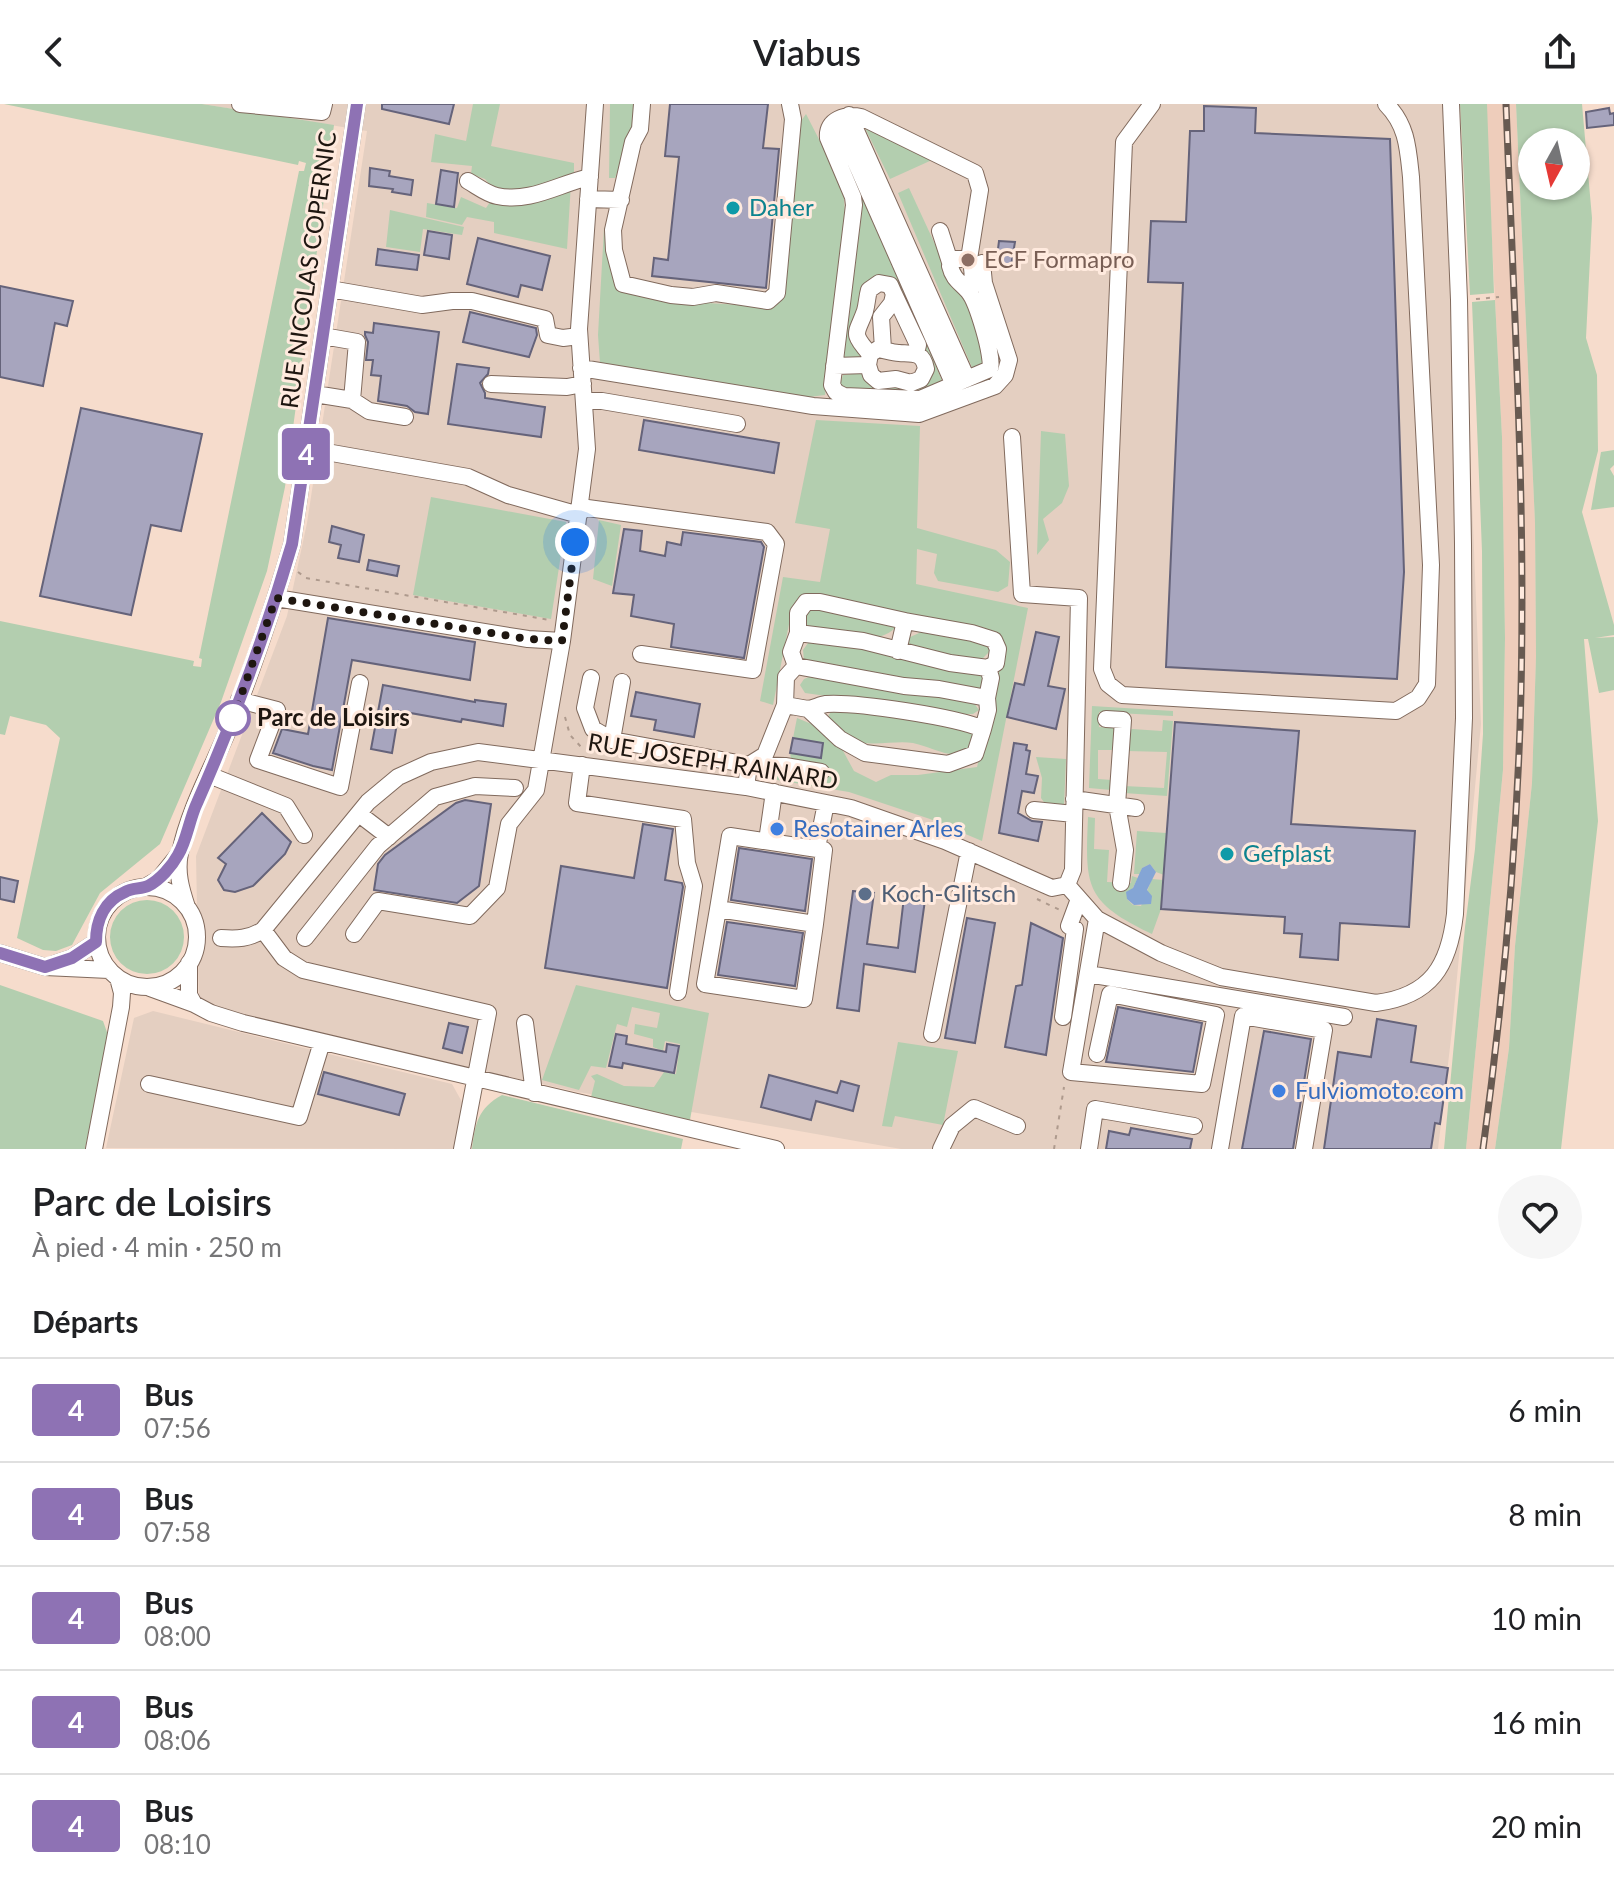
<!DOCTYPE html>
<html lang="fr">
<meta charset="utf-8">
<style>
:root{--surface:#fff;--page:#f6f6f6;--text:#202124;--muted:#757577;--line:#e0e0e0}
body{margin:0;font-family:Lato,sans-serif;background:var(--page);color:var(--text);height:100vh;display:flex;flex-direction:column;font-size:30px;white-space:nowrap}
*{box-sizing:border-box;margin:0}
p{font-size:26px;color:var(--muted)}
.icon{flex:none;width:44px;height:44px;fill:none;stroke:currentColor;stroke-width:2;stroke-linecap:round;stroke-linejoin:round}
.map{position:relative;height:1045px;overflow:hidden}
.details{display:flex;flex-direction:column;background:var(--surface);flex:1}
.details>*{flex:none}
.badge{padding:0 16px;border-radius:6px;font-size:28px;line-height:52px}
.needle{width:52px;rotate:188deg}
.controls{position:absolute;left:1518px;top:24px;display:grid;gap:16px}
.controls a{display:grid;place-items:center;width:72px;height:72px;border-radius:50%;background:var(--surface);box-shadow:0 2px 6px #0004;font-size:40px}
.you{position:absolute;width:40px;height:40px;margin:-20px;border:6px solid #fff;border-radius:50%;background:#1a73e8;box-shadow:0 0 0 12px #1a73e833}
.map>.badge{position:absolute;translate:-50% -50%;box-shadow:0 0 0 4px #fff}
h2{padding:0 32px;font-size:30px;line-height:72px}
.round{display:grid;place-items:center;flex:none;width:84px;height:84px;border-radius:42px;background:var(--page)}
.head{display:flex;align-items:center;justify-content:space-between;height:136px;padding:0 32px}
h1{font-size:38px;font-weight:600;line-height:60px}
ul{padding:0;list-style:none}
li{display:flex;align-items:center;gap:24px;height:104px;padding:0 32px;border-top:2px solid var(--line)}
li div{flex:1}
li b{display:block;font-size:30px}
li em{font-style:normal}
li .badge{min-width:88px;font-weight:700;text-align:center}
header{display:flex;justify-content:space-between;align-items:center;height:104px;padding:0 32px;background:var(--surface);font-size:36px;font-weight:600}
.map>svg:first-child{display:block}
.built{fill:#eecdbb}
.industrial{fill:#e4cfc1}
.green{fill:#b3ceaf;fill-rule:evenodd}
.water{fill:#84a5d5}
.building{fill:#a7a5be;stroke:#65637a;stroke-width:2}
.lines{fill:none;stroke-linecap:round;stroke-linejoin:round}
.minor-casing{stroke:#816a5d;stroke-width:18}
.path{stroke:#ae9a8d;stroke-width:2;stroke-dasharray:4 6;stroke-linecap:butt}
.minor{stroke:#fff;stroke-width:16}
.rail-casing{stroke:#685a51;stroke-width:7}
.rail{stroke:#ffeade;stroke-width:4;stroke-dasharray:12;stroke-linecap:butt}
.line-casing{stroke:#fff;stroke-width:18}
.line{stroke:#8e72b4;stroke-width:12}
.walk{stroke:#1e1610;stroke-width:8;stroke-dasharray:0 14.4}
.culture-dot{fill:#0f9aa8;stroke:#ffeade;stroke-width:3}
.education-dot{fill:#8d6e63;stroke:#ffeade;stroke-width:3}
.stop-dot{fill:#fff;stroke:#8e72b4;stroke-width:4}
.shop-dot{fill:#3f7fe0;stroke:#ffeade;stroke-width:3}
.service-dot{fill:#5c6f8a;stroke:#ffeade;stroke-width:3}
.labels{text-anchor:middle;stroke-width:6;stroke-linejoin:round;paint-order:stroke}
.culture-label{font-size:24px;fill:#0d838f;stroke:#ffeade;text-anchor:start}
.education-label{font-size:24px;fill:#785e54;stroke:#ffeade;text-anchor:start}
.street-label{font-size:24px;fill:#1e1610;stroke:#ffeade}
.stop-label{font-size:24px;font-weight:bold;fill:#1e1610;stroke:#ffeade;text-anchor:start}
.shop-label{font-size:24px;fill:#366cbe;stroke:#ffeade;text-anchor:start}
.service-label{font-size:24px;fill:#4e5e75;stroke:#ffeade;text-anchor:start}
</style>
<header><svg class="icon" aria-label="back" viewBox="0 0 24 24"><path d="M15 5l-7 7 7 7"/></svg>Viabus<svg class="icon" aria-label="share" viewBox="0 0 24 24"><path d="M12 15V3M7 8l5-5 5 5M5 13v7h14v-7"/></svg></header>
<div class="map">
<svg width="1614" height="1045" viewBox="0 0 1614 1045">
<rect width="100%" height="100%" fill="#f6dccc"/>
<path class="built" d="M 1485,0 L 1516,0 L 1535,419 L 1536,552 L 1532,679 L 1515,842 L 1509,944 L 1495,1045 L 1466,1045 L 1503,666 L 1505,534 L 1502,333 Z"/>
<path class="industrial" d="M 202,0 L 1456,0 L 1481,620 L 1452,926 L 1438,1045 L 901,1045 L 578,988 L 199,904 L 196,752 L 287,512 L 307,419 L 367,27 Z
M 153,907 L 452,980 L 462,998 L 454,1045 L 106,1044 L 134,914 Z"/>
<path class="green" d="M 4,0 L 202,0 L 334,21 L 285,383 L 267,467 L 221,598 L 160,740 L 100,789 L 72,841 L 56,847 L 43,846 L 17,834 L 60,634 L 46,621 L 10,612 L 5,631 L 0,630 L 0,517 L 194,557 L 193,562 L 201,563 L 202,555 L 199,554 L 299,67 L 304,67 L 306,59 L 299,57 L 298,61 Z
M 473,0 L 500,0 L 491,42 L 574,59 L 574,72 L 543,87 L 495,87 L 485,75 L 471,70 L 472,62 L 431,58 L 435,30 L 466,37 Z
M 610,0 L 637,0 L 634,24 L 615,74 L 609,74 Z
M 1460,0 L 1487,0 L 1494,189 L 1470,191 Z
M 1516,0 L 1582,0 L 1592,114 L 1586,234 L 1597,271 L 1598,347 L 1582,408 L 1614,521 L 1614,531 L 1595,534 L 1614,533 L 1614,586 L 1599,589 L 1588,535 L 1584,535 L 1598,717 L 1561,1045 L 1495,1045 L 1509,944 L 1515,842 L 1532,679 L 1536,552 L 1535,419 ZM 1532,38 L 1576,38 L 1576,82 L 1532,82 Z
M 806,10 L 843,82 L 846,123 L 825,291 L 809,293 L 600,259 L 598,231 L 604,124 L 608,124 L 616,171 L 660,196 L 772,203 L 783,193 L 801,17 Z
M 870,23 L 932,56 L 890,75 L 865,24 Z
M 837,30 L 943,279 L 918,290 L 842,285 L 840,280 L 843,271 L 862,269 L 873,283 C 882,285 919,284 927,280 L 933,265 L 907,205 L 878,171 L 869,176 L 864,183 L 849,227 L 861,251 L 858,256 L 847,256 L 844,253 L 862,106 L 859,88 L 834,32 Z
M 571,79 L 567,145 L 494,129 L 494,118 L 467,113 L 462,121 L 426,113 L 427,99 L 457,104 L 461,93 L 486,104 L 490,98 Z
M 909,84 L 952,177 L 964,187 L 986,261 L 973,266 L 898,89 Z
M 390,106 L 464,123 L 462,131 L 423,125 L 420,148 L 386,143 Z
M 1495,196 L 1502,333 L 1505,534 L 1503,666 L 1466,1045 L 1444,1045 L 1465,823 L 1475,745 L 1483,630 L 1482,447 L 1472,198 Z
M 816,316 L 920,322 L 917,424 L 996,446 L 1010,458 L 1008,482 L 998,488 L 938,477 L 934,469 L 937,450 L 917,445 L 916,480 L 1028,504 L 982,737 L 930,715 L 849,688 L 759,673 L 762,665 L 792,659 L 790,649 L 821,653 L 823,639 L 793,634 L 797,614 L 814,621 L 842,645 L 854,667 L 876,678 L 891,671 L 918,671 L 977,663 L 997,584 L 1003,538 L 850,499 L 792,505 L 773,601 L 760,597 L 783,473 L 820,478 L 830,425 L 795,419 Z
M 1041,327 L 1065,330 L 1069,382 L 1062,399 L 1043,415 L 1049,436 L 1037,451 Z
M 1614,346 L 1614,361 L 1610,365 L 1614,372 L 1614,403 L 1591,406 L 1601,348 Z
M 431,393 L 566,418 L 551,515 L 413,491 Z
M 599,416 L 621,421 L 612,482 L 593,475 Z
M 815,501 L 883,516 L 895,524 C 875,544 833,530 809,526 L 804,518 L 807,507 Z
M 928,525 L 986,538 L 990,547 L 983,554 L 962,555 L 910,543 L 908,534 Z
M 822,538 L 851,541 L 980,570 L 984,574 L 979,591 L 804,557 L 803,546 L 808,539 Z
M 814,571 L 895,588 L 957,595 L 974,599 L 979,606 L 973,610 L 954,610 L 805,589 L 800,581 L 804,575 Z
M 1092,602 L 1173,607 L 1173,612 L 1099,608 L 1099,623 L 1114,624 L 1117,627 L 1116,646 L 1098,646 L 1098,675 L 1112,676 L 1111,686 L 1089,684 Z
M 834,603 L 954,622 L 974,630 C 969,667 934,643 913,639 C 894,636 869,644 850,635 C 842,631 834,620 827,614 Z
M 1163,616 L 1173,617 L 1167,692 L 1124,689 L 1124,682 L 1164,684 L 1167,648 L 1127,647 L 1128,628 L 1132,625 L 1162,627 Z
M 1036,653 L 1066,655 L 1064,703 L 1046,701 L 1041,694 L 1042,674 Z
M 1088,713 L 1095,714 L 1094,745 L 1109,746 L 1107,778 L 1131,779 L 1132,772 L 1138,774 L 1127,795 L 1133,801 L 1141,802 L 1152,775 L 1163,776 L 1161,805 L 1152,830 C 1085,798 1085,783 1088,713 Z
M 1137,727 L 1166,729 L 1164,771 L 1156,768 L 1150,760 L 1142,764 L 1140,770 L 1134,770 Z
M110 833a37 37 0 1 1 74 0a37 37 0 1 1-74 0Z
M 0,881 L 103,917 L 108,931 L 85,1045 L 0,1045 Z
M 576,881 L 709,909 L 690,1016 L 591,993 L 595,977 L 591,972 L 597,970 L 624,982 L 654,983 L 664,968 L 676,970 L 680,940 L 665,937 L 663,947 L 653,943 L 653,935 L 634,930 L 635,920 L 657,924 L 660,909 L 632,903 L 627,923 L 617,920 L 606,964 L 591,962 L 579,986 L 542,976 Z
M 898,938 L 958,947 L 943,1021 L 895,1012 L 892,1023 L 882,1022 Z
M 502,991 L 683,1035 L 681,1045 L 472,1045 C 475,1020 478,1004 502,991 Z"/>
<path class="water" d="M 1150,760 L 1156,768 L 1147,786 L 1152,792 L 1151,800 L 1134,801 L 1127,795 L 1126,788 L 1133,784 L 1142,764 Z"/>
<path class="building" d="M 382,0 L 454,0 L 449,20 L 382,5 Z
M 670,0 L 768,0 L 763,44 L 779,45 L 766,184 L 652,172 L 654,154 L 668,156 L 679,53 L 665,52 Z
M 1204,2 L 1256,4 L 1255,29 L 1390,35 L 1404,468 L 1397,575 L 1166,563 L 1183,179 L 1148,178 L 1151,117 L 1186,118 L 1190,27 L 1204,27 Z
M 1609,4 L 1610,10 L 1614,9 L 1614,21 L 1587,24 L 1586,8 Z
M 370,64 L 390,67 L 389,72 L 413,76 L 411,91 L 392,88 L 393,85 L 369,82 Z
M 441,66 L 458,69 L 454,103 L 436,100 Z
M 428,127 L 452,131 L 449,155 L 424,151 Z
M 478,134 L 550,152 L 542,186 L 521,181 L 518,193 L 467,180 Z
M 999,137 L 1015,138 L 1011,162 L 996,161 Z
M 378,145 L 419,151 L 417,166 L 376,161 Z
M 0,182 L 73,197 L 67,222 L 55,219 L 43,282 L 0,273 Z
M 470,208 L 536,224 L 537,231 L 529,253 L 463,238 Z
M 374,219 L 439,228 L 428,310 L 415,308 L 407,302 L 378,297 L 381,272 L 371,271 L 373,256 L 366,256 L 368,238 L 365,231 L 365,228 L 373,229 Z
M 457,260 L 489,264 L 488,270 L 480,279 L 485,289 L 485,294 L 545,303 L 541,333 L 448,320 Z
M 81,304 L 202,330 L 181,427 L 151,421 L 131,511 L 40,492 Z
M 644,316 L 779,339 L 774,369 L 639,346 Z
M 332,422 L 364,431 L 359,458 L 338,454 L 341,441 L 329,438 Z
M 624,425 L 642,427 L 640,447 L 665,452 L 667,438 L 681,441 L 683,428 L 761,438 L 764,443 L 744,554 L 671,543 L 674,520 L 631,512 L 634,491 L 613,489 Z
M 369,456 L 399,462 L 397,472 L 367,466 Z
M 328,514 L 475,538 L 470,576 L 352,556 L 332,666 L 313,662 L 273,649 L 282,625 L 308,630 Z
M 1036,528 L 1059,533 L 1048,582 L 1065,585 L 1056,625 L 1007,613 L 1015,579 L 1024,581 Z
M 383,581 L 475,598 L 475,596 L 506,600 L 503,622 L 462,615 L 461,618 L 399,607 L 392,649 L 371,645 Z
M 636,588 L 700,600 L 694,633 L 654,626 L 656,616 L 631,612 Z
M 1175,618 L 1299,627 L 1291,720 L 1415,727 L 1409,823 L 1340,819 L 1338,856 L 1300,853 L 1302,830 L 1284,829 L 1285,813 L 1161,805 Z
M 793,634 L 823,639 L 821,654 L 790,649 Z
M 1014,639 L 1027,641 L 1026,646 L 1030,647 L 1026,670 L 1038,672 L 1034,689 L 1022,687 L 1018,709 L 1032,717 L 1042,718 L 1038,737 L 999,729 Z
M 465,696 L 491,700 L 479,782 L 457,799 L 374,786 L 378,760 L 385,751 L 456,699 Z
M 262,709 L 291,738 L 285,750 L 253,782 L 235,788 L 224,786 L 218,776 L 226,760 L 218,754 Z
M 643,720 L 673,725 L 665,776 L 682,779 L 683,783 L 667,884 L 545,864 L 561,762 L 634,774 Z
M 739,744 L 812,755 L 805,807 L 731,796 Z
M 0,773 L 18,777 L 14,798 L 0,795 Z
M 853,787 L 874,789 L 867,840 L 898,844 L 904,793 L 925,796 L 915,868 L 864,860 L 859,907 L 837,904 Z
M 967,814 L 995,819 L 975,939 L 945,934 Z
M 727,818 L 803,829 L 795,882 L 718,871 Z
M 1031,819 L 1063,834 L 1046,951 L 1005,943 L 1016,882 L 1022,881 Z
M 1118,903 L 1202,919 L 1193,968 L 1106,958 Z
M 1377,915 L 1416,922 L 1411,958 L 1448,964 L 1440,1020 L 1435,1019 L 1431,1045 L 1324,1045 L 1338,948 L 1371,953 Z
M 449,919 L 468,923 L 462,949 L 443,944 Z
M 1264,927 L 1311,935 L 1293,1045 L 1242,1045 Z
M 616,930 L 627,932 L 626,940 L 666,948 L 667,940 L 679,942 L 674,969 L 623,959 L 622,964 L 609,962 Z
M 324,968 L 405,990 L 399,1011 L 318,990 Z
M 769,971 L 837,989 L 841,977 L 859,982 L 853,1007 L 816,997 L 811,1016 L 761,1003 Z
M 1131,1024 L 1192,1035 L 1190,1045 L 1106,1045 L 1109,1027 L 1129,1031 Z"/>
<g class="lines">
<defs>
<path id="minor" d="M 240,0 L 322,8 L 324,0
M 642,0 L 640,25 L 633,38 L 613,126 L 614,146 L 623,180 L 671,191 L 693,193 L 716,189 L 768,197 L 777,189 L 793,15 L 790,0
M 1152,0 L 1124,38 L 1102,565 L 1108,580 L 1122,591 L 1396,607 L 1418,594 L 1427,580 L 1431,461 L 1411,73 C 1408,44 1407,21 1386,0
M 849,11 L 967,275
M 837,16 L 954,281
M 468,77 C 477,82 487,90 497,92 C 531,99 558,80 590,73
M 588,95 L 621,96
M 940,127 L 950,158
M 969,155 L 954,155 L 950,162 C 953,175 960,178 968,187 C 977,197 994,254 990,265 L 920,295 L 844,292 L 836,288 L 832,281 L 854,101 L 853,93 L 828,34 C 826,15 846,10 861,13 L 975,69 L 980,86 L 969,155 C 975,166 972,177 970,188
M 330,185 L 422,201 L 452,197 L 472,197 L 545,215 L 548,231 L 563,234 L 579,232
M 894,190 L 918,241 L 916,249
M 870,250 C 850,228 857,230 865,207 C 867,200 867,193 869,186 L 879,179 L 890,181 L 894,190 L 892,199 L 881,213 L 883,245
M 834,262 L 868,261 L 871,271 L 878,277 L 896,275 L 911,279 L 921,275 L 926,265 C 923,248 915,250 899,249 C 892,249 885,246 878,245 L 870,250 L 868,261
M 581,264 L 813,302 L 919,310 L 995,282 L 1005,271 L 1009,256 L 984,179 L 982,159
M 491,280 L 567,283 L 583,280
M 315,290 L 352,296 L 357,238 L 323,232
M 352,296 L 369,307 L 405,313
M 584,297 L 602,297 L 737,320
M 1012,333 L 1022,490 L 1079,494 L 1073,766 L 1067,781
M 332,349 L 468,373 L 508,391 L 579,411
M 580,403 L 767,428 L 776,440 L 753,566 L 641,550
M 276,494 L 528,535 L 562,537
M 905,517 L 972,529 L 994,536 L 998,545 L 996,559 L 988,564
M 798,529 L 798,509 L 806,498 L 820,498 L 905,517 L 898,547
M 796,562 L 791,548 L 798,529 L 863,537 L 950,559 L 988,564 L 991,574 L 987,594
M 591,574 L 585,604 L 593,625 L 612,636 L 749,661 L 785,662 L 821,668
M 239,596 L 277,606 L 258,656 L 340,683 L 360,579
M 785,601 L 786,573 L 796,562 L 904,582 L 939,585 L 987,594 L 988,606 L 983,625
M 1106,615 L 1123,616 L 1117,701 L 1125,746 L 1121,779
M 612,636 L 622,578
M 582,661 L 577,699 L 683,715 L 687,759 L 694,782 L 678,888
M 209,671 L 286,702 L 304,731
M 746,683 L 749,661 L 765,651 L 785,601 L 808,605 L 840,635 L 865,649 L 948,660 L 975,650 L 983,625 C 956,613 857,598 826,600 C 820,601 814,604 808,605
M 1074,695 L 1136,704
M 1034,706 L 1074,710
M 359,710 L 389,733
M 730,732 L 824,746 L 815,820 L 718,805 Z
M 767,737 L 774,688
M 817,744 L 826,699
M 1067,781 L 1097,815 L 1161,849 L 1221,873 L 1376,899 C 1431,892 1449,862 1455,810 L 1464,614 L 1463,440 L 1459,196 L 1451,0
M 147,782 L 159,775 L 180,749
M97 833a50 50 0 1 1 100 0a50 50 0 1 1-100 0Z
M 187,803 C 181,785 176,768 180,749 C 189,704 214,661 231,619 C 255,560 274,500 292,440 L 357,0
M 718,805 L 705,880 L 804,895 L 815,820
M 263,826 L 284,854 L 303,866 L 488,909 L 462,1045
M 354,830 L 378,797 L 470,812 L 497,784 L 509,720 L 536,686 L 562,537 L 587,345 L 579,225 L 595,0
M 221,834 C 237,835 249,835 263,826 L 368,698 L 398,673 L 431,658 L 478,648 L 746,683 L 851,704 L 945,737 L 1052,784 L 1067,781
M 305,834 L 378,742 L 435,693 L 475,682 L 515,684
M 0,849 L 45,863 L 109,866
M 54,860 L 72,854 L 96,838
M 1088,870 L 1344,913
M 150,884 L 194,900 L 189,891 L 189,859
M 194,900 L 211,909 L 243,919 L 776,1045
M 1063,913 L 1075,825 L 1069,822 L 1079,795
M 525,919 L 534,989
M 932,930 L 969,747
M 1097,950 L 1110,890 L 1216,911 L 1202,980 L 1071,968 L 1097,815
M 149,980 L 299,1013 L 322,938
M 94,1045 L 121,903 L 122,889 L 118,874
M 941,1045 L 952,1022 L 974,1004 L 1017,1022
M 1089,1045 L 1095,1005 L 1194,1022
M 1220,1045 L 1243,912 L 1324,926 L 1304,1045"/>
</defs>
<use href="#minor" class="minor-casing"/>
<path class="path" d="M 1476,195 L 1499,193
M 298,468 L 306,474 L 550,516
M 565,613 L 570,631 L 583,645
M 1037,795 L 1060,806
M 1054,1045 L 1064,983"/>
<use href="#minor" class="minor"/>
<defs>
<path id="rail" d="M 1483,1045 C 1502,905 1515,764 1520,623 C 1527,415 1514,207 1506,0"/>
</defs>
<use href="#rail" class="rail-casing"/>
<use href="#rail" class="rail"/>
</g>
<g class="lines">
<defs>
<path id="line" d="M 0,849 L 45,863 L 72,854 L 96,838 C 96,817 104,797 125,788 C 132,784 141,785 148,782 C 160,776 172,762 178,751 C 187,736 189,716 197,699 C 234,615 266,529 292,440 L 357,0"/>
</defs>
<use href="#line" class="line-casing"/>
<use href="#line" class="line"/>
<path class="walk" d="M 233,614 L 276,494 L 528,535 L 562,537 L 575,438"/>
</g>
<g class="culture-dot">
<circle cx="733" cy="104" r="8"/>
<circle cx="1227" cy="750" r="8"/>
</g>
<circle class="education-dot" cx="968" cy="156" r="8"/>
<circle class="stop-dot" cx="233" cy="614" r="16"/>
<g class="shop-dot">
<circle cx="777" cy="725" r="8"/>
<circle cx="1279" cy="987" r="8"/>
</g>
<circle class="service-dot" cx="865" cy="790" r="8"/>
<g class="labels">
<g class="culture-label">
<text x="749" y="112">Daher</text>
<text x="1243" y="758">Gefplast</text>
</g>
<g class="education-label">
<text x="984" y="164">ECF Formapro</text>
</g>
<g class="street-label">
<text transform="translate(309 166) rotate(-82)" y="8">RUE NICOLAS COPERNIC</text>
<text transform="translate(713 658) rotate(9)" y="8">RUE JOSEPH RAINARD</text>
</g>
<g class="stop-label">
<text x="257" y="622">Parc de Loisirs</text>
</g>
<g class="shop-label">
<text x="793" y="733">Resotainer Arles</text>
<text x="1295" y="995">Fulviomoto.com</text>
</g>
<g class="service-label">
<text x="881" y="798">Koch-Glitsch</text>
</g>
</g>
</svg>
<div class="controls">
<a><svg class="needle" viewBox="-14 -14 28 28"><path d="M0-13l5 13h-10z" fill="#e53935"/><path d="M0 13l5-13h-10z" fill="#757577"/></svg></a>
</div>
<div class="you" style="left:575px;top:438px"></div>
<b class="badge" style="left:306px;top:350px;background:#8e72b4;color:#fff">4</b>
</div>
<section class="details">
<div class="head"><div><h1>Parc de Loisirs</h1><p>À pied · 4 min · 250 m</p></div><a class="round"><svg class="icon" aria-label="heart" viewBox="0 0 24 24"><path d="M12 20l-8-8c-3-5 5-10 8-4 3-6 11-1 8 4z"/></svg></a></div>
<h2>Départs</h2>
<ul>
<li><span class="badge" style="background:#8e72b4;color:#fff">4</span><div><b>Bus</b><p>07:56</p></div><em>6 min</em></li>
<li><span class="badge" style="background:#8e72b4;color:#fff">4</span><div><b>Bus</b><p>07:58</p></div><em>8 min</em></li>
<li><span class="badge" style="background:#8e72b4;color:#fff">4</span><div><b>Bus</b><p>08:00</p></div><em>10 min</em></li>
<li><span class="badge" style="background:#8e72b4;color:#fff">4</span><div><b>Bus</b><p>08:06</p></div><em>16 min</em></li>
<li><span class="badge" style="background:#8e72b4;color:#fff">4</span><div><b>Bus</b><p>08:10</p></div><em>20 min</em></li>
</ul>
</section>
